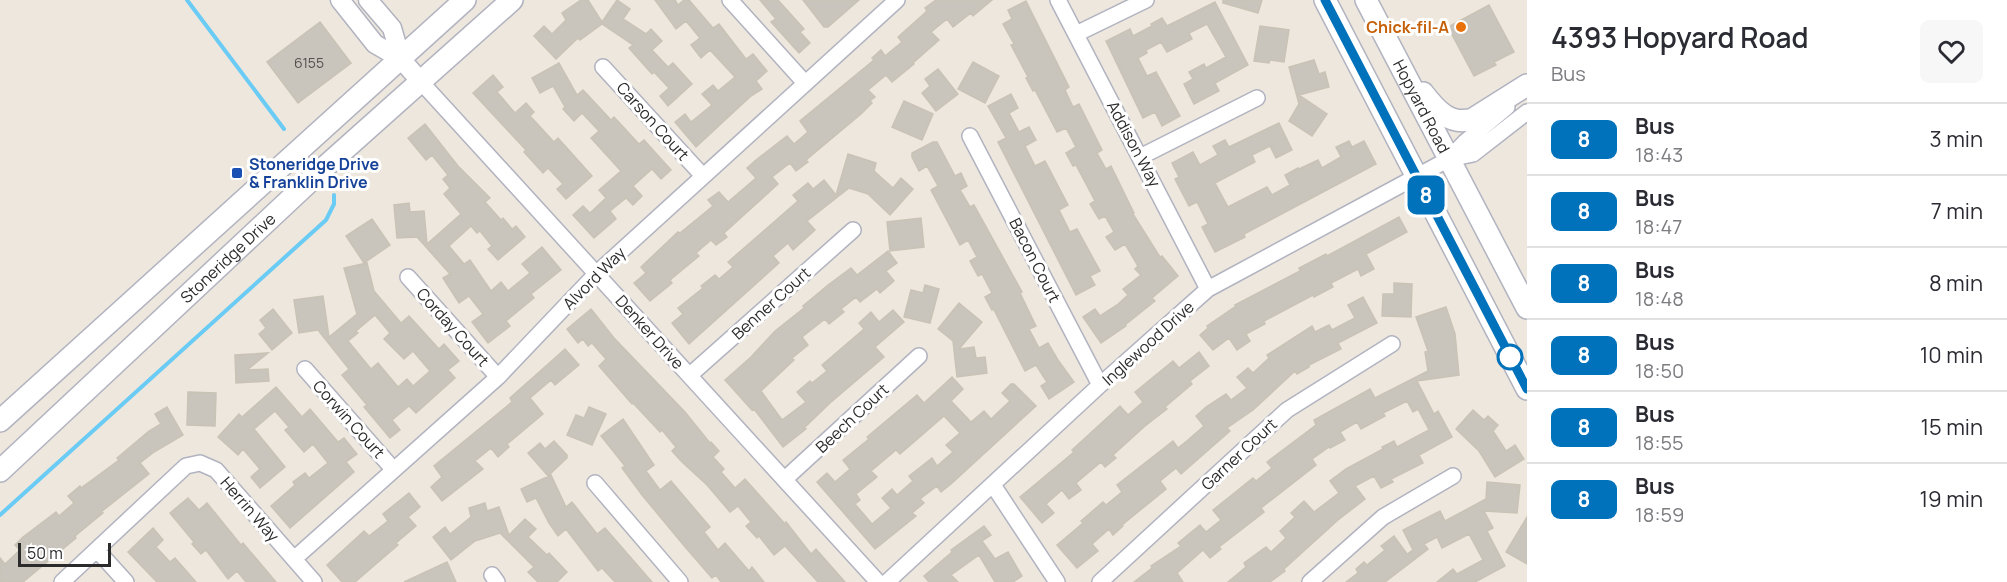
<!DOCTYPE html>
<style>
:root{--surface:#fff;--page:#f7f7f7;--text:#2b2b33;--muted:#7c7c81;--line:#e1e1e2}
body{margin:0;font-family:Manrope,sans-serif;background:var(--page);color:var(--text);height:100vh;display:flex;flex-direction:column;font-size:22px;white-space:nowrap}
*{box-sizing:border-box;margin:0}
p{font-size:20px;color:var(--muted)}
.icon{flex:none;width:33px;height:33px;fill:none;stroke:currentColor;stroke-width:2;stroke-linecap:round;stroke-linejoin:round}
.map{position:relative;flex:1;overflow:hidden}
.sheet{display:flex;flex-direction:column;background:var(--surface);width:480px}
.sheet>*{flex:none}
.badge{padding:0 12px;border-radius:9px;font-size:21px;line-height:39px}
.scale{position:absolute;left:18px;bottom:15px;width:93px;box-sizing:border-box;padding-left:6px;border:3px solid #2b2b2b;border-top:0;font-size:16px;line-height:21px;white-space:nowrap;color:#2b2b2b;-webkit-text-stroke:4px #fff;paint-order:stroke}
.map>.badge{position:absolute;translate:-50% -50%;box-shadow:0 0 0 3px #fff}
.round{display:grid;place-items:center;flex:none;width:63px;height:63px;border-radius:9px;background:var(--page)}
.summary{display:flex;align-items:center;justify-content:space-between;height:102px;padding:0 24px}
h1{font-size:28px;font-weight:600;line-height:45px}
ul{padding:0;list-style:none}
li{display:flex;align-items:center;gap:18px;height:72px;padding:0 24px;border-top:2px solid var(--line)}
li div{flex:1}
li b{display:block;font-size:22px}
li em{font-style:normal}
li .badge{min-width:66px;font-weight:700;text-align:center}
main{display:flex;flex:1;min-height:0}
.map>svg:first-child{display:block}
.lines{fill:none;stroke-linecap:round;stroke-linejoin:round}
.stream{stroke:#6acbf5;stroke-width:4}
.building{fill:#c9c4bc;stroke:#c9c3b6;stroke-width:1.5;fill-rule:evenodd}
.minor-casing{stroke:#b1b3c0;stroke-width:18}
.tertiary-casing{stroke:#b1b3c0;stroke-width:21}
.secondary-casing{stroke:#b1b3c0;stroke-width:24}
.minor{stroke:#fff;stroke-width:15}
.tertiary{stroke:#fff;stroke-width:18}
.secondary{stroke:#fff;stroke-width:21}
.line-casing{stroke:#fff;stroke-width:14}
.line{stroke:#0072bc;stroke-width:9}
.food-dot{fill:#e8710a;stroke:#fff;stroke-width:2}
.transit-dot{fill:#1a4fb4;stroke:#fff;stroke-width:2}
.stop-dot{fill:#fff;stroke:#0072bc;stroke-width:3}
.labels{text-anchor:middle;stroke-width:6;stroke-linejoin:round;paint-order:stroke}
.number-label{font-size:14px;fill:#52514f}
.food-label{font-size:16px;font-weight:bold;fill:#c56008;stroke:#fff;text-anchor:end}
.street-label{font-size:16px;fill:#2b2b2b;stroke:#fff}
.transit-label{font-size:16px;font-weight:bold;fill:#164399;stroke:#fff;text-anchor:start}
</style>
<main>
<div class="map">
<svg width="1527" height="582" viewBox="0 0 1527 582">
<rect width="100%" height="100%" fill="#eee7dd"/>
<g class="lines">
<path class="stream" d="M 187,0 L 284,129
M 0,515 L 326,220 L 334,204 L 334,195"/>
</g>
<path class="building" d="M 581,0 L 588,0 L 602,22 L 617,0 L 630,9 L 623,19 L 646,34 L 651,29 L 662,41 L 652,50 L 668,67 L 673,63 L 692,84 L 668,106 L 660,96 L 669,88 L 654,72 L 652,74 L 629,48 L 633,45 L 602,24 L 580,40 L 578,38 L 556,59 L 534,36 L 544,26 L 552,34 L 566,20 L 562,13 Z
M 655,0 L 675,0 L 678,5 L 684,0 L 689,0 L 713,28 L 719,24 L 746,59 L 753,54 L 767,71 L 756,81 L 762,89 L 751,96 L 696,147 L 675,122 L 685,114 L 691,122 L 712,105 L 702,94 L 713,85 L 718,91 L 735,77 L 710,50 L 701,58 L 691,45 L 700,38 L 686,21 L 676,29 Z
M 760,0 L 778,0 L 804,29 L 800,32 L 810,43 L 799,53 L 771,22 L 776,19 Z
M 803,0 L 859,0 L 828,27 L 824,27 Z
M 936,0 L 992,0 L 973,16 L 971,13 L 953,27 L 947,19 L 931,32 L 939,40 L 913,63 L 914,64 L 892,82 L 886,75 L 868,90 L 875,97 L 870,101 L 872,103 L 861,114 L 806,160 L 808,162 L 796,171 L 790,163 L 772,177 L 778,184 L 724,233 L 727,237 L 716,245 L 711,240 L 696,253 L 699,256 L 670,280 L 672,283 L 650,301 L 634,283 L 646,273 L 641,267 L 678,232 L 680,233 L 713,206 L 708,200 L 719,192 L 728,202 L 756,178 L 747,168 L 756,160 L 787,136 L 794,144 L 808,132 L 800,121 L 874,60 L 872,58 L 881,50 L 885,56 L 902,42 L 898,37 L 927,11 L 925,8 Z
M 1223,0 L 1262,0 L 1258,13 L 1223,3 Z
M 1026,1 L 1069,87 L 1065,90 L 1073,107 L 1079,104 L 1102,150 L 1097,153 L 1106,169 L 1111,166 L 1134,213 L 1133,214 L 1160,257 L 1162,256 L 1178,276 L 1152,298 L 1155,301 L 1125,325 L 1126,326 L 1101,343 L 1083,317 L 1095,309 L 1100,316 L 1117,305 L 1128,295 L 1123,289 L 1141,275 L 1135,269 L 1138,266 L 1125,244 L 1115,250 L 1106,237 L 1114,232 L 1105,216 L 1099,219 L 1090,204 L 1095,201 L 1076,165 L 1073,166 L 1066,153 L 1076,147 L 1066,128 L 1057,132 L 1035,90 L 1033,91 L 1026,78 L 1028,77 L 1011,45 L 1014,44 L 1003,24 L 1012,19 L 1008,10 Z
M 1215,2 L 1248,65 L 1215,83 L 1219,91 L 1194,104 L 1184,84 L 1193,79 L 1189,72 L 1204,64 L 1206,68 L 1226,57 L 1207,24 L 1189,33 L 1192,39 L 1167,52 L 1161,42 L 1146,50 L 1147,53 L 1138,58 L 1147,76 L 1156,72 L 1180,116 L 1162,126 L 1155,112 L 1143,118 L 1106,41 L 1130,29 L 1133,36 L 1152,26 L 1151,24 L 1162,18 L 1167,26 Z
M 1489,5 L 1514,52 L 1494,62 L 1496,65 L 1474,76 L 1448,27 Z
M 320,22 L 351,63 L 298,103 L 267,62 Z
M 1260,26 L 1289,30 L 1284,62 L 1270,60 L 1269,63 L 1254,61 Z
M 1314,60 L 1319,74 L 1325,72 L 1329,87 L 1299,95 L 1327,114 L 1312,136 L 1289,121 L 1299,104 L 1289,67 Z
M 973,62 L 999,76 L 985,103 L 958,89 Z
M 559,63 L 577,95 L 583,90 L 611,120 L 614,117 L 639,144 L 644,140 L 671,170 L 661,179 L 652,169 L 633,186 L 642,196 L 633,205 L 626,198 L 610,211 L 616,219 L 594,238 L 573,215 L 583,206 L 590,213 L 606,198 L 599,190 L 621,171 L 591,138 L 599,131 L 582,113 L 574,121 L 563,109 L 565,107 L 553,86 L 540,93 L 532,78 Z
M 938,69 L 958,94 L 936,111 L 922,93 L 930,86 L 925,79 Z
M 493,75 L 503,87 L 497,92 L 515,113 L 526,103 L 534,112 L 530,116 L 554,142 L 558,138 L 592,176 L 566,199 L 557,189 L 563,184 L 548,168 L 543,173 L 524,152 L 526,150 L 473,93 Z
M 1011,94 L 1018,108 L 1009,113 L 1019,132 L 1029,127 L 1036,140 L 1025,146 L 1035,166 L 1045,161 L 1068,205 L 1059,210 L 1070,232 L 1077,229 L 1100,271 L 1090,276 L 1095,285 L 1076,295 L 998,142 L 1006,138 L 988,106 Z
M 904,101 L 933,114 L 922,140 L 892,127 Z
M 1279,123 L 1292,150 L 1276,158 L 1270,146 L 1252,155 L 1255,162 L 1215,183 L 1228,207 L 1267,187 L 1272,195 L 1290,185 L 1285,175 L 1298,168 L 1299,169 L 1318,160 L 1322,168 L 1341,157 L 1336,147 L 1349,141 L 1352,147 L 1364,141 L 1376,164 L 1244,234 L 1245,237 L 1215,252 L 1202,227 L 1208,224 L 1197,202 L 1189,206 L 1175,179 L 1179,177 L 1172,163 L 1193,152 L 1200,165 L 1218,155 L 1213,146 L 1225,140 L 1229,147 Z
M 425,124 L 458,166 L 490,198 L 485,202 L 501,220 L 503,218 L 512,229 L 516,226 L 525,237 L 498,260 L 488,249 L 492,246 L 480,231 L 477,233 L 471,226 L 449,246 L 464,264 L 470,260 L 491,291 L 501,282 L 508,291 L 530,273 L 522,264 L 542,247 L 561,270 L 531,294 L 534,298 L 506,321 L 510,326 L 488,343 L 472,322 L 483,314 L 469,296 L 459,303 L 443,278 L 450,274 L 417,237 L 397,238 L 394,205 L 409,203 L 410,212 L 424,211 L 427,244 L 461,214 L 444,194 L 450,188 L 443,179 L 448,175 L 432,155 L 426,160 L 408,138 Z
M 933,142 L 937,142 L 955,176 L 961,173 L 967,186 L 960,190 L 970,207 L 974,205 L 1022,292 L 1020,293 L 1036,326 L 1029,329 L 1039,348 L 1048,343 L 1058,360 L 1074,382 L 1049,399 L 1041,386 L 1047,382 L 1036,365 L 1025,371 L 993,308 L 992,310 L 985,297 L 992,293 L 982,274 L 978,276 L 970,261 L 977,257 L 968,240 L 960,245 L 931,190 L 938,186 L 927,166 L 919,171 L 912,157 L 912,153 Z
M 848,154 L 876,163 L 874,171 L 893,188 L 901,178 L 913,189 L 890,215 L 868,194 L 849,188 L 807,221 L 815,230 L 793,250 L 788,243 L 773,256 L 779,263 L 689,344 L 672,323 L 683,314 L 678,308 L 703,288 L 701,286 L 715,275 L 719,279 L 733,267 L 728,262 L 798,201 L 793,195 L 808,183 L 813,189 L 824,180 L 836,195 Z
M 1399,217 L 1407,232 L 1366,254 L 1374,269 L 1361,276 L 1358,269 L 1331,283 L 1333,287 L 1314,297 L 1313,295 L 1264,321 L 1265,324 L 1246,334 L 1250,341 L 1237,350 L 1229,338 L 1213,350 L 1200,335 L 1208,328 L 1207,326 L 1236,306 L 1235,305 L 1300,271 L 1299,268 L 1326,254 L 1327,256 Z
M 921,218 L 924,247 L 890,251 L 887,222 Z
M 372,219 L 390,245 L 364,263 L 346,236 Z
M 888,251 L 897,263 L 886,271 L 894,281 L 880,293 L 877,289 L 860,302 L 856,297 L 841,309 L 844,312 L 829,324 L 825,319 L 802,337 L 808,345 L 792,358 L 794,360 L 761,391 L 782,420 L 806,402 L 797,392 L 810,381 L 812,383 L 827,371 L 822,365 L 864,329 L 859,323 L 871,312 L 879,322 L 893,310 L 904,322 L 875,347 L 884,357 L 830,403 L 804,428 L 806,429 L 783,447 L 754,409 L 752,410 L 725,380 L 751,357 L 775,331 L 804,308 L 803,306 L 828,285 L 851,268 L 857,275 Z
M 367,263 L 374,291 L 401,323 L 409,316 L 439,349 L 444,344 L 459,361 L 448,370 L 455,378 L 416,413 L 409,406 L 392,420 L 400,430 L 390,438 L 364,407 L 367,405 L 342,375 L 349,369 L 318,330 L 299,333 L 294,300 L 323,296 L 329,337 L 357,314 L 344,268 ZM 375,315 L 390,333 L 384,339 L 404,359 L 413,351 L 430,371 L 413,386 L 407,379 L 398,387 L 378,363 L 371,369 L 348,341 L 358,333 L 356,331 Z
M 1394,283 L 1412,284 L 1411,317 L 1382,316 L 1383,294 L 1394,294 Z
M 925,285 L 939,289 L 930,323 L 904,317 L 911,290 L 923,293 Z
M 1363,297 L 1377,323 L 1338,343 L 1341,349 L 1309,365 L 1309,367 L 1297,374 L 1295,371 L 1253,410 L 1227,428 L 1230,431 L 1181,474 L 1176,468 L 1160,481 L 1166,489 L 1122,525 L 1123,526 L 1113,535 L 1109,529 L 1092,544 L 1098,551 L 1077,568 L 1057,545 L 1083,523 L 1081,521 L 1103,502 L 1106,505 L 1122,492 L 1117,485 L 1173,441 L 1178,448 L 1188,440 L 1204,426 L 1196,416 L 1206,407 L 1226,394 L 1231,400 L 1247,388 L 1237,377 L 1248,368 L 1253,373 L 1269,358 L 1267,355 L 1312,326 L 1315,332 L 1329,325 L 1332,330 L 1355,318 L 1348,305 Z
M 959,303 L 982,322 L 959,349 L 974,347 L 976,358 L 985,357 L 987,373 L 957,377 L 953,341 L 938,329 Z
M 1446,307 L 1455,334 L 1459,375 L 1417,381 L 1434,414 L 1438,411 L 1452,437 L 1419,455 L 1423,463 L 1391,479 L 1393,482 L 1381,488 L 1374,476 L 1355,486 L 1365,499 L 1338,520 L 1284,569 L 1285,571 L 1270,582 L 1228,582 L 1246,567 L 1244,563 L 1266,547 L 1271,552 L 1286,538 L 1280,531 L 1295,517 L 1291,513 L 1304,501 L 1314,512 L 1339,493 L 1330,481 L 1346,469 L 1383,449 L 1382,447 L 1394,441 L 1397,447 L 1429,430 L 1418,409 L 1413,412 L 1407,401 L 1383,413 L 1385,416 L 1361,429 L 1357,422 L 1340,432 L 1345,440 L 1330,448 L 1329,447 L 1312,459 L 1316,465 L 1261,508 L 1264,512 L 1219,547 L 1221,549 L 1210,558 L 1203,550 L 1177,573 L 1183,582 L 1134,582 L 1152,568 L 1151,566 L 1181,546 L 1178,543 L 1200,525 L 1206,532 L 1221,520 L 1213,510 L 1253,478 L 1256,481 L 1272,468 L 1267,462 L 1316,425 L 1314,420 L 1370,389 L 1375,398 L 1428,371 L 1425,352 L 1428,351 L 1416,317 Z
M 273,309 L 292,333 L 272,350 L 259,334 L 266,328 L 260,320 Z
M 591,309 L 614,338 L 685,412 L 710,443 L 711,442 L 719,451 L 713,457 L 724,469 L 721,472 L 735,488 L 745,479 L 785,524 L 786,522 L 811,554 L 816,549 L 845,582 L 818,582 L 785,546 L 774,555 L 759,536 L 757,538 L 746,526 L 751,522 L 738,506 L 730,512 L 707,485 L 681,461 L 672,451 L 676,447 L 662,430 L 660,432 L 633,403 L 632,404 L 599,366 L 606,359 L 592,343 L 588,346 L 583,339 L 578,343 L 567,329 Z
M 565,349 L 579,365 L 555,385 L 551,380 L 530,398 L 543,414 L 507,444 L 509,447 L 498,457 L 491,448 L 475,461 L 483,469 L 442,501 L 431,487 L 442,477 L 434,466 L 512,402 L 510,398 Z
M 1199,352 L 1209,366 L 1190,381 L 1192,384 L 1165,407 L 1167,409 L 1145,426 L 1113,455 L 1116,458 L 1105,467 L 1101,462 L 1076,483 L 1081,490 L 1069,499 L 1062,490 L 1046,504 L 1054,513 L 1042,523 L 1020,497 L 1074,452 L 1072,450 L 1120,406 L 1128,415 L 1143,402 L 1135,392 L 1173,361 L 1179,368 Z
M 268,353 L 247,370 L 268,369 L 269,381 L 236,383 L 235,355 Z
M 952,377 L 963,389 L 951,401 L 971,422 L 984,411 L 991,419 L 1010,401 L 1002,393 L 1011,384 L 1014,384 L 1036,406 L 951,484 L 941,492 L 937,486 L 920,499 L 924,503 L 912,513 L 916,516 L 875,549 L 817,482 L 827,473 L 835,482 L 850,469 L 843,460 L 869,439 L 867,437 L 917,395 L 924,403 ZM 944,416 L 960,433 L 946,445 L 953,452 L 937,466 L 932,458 L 909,476 L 913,481 L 897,495 L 892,489 L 882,498 L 891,508 L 872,524 L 855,504 L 860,500 L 856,494 L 877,477 L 871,471 L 896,450 L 900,454 Z
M 276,387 L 302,417 L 310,409 L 338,442 L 344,438 L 357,454 L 346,462 L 354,472 L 290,528 L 271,506 L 295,485 L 293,482 L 305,473 L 309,478 L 328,463 L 313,444 L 304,452 L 285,430 L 289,427 L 275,411 L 254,429 L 285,467 L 260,488 L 251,477 L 260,469 L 243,449 L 238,455 L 218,437 L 239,414 L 242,417 Z
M 188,392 L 216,393 L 215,426 L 187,425 Z
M 167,407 L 183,435 L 154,452 L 140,463 L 149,474 L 101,512 L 103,513 L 75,536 L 76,538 L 23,582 L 0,582 L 0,558 L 5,564 L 20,550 L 15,545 L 23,537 L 56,512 L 59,516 L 74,503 L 68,496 L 80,486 L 81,488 L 119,460 L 117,458 L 149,431 L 161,424 L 155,414 Z
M 589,407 L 606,414 L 592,445 L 567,435 L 576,415 L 584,418 Z
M 1473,410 L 1484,420 L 1488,416 L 1498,425 L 1493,431 L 1506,451 L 1515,445 L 1524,459 L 1495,477 L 1479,451 L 1456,429 Z
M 623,419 L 654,465 L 646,471 L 660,490 L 671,481 L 710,527 L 704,532 L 718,550 L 725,543 L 749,571 L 752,567 L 764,582 L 721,582 L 716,575 L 712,578 L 686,548 L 642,495 L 622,468 L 625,466 L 601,436 Z
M 554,441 L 567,455 L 567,458 L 548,476 L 528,453 L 540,443 L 545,449 Z
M 551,475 L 566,507 L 572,502 L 597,534 L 605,528 L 652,582 L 615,582 L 602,568 L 598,571 L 566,529 L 558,536 L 549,523 L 536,498 L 527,502 L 521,489 Z
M 1487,482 L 1520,485 L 1517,513 L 1484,511 L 1493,528 L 1487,531 L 1505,566 L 1475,582 L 1437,582 L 1453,569 L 1457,574 L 1483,560 L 1469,534 L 1442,548 L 1437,537 L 1424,544 L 1428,549 L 1385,582 L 1346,582 L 1358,573 L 1356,569 L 1364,562 L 1367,565 L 1385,550 L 1381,546 L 1394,536 L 1407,554 L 1413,550 L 1403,530 L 1440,511 L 1445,521 L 1486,499 Z
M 409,493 L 420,507 L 408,517 L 416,526 L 396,543 L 398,545 L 355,582 L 342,582 L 327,565 L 364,531 L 369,536 L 388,521 L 383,514 Z
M 188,498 L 199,510 L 207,503 L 241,545 L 243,543 L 276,582 L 246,582 L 237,571 L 228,579 L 206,550 L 201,554 L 192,544 L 194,542 L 170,513 Z
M 485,503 L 487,511 L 499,507 L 509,535 L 525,519 L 536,529 L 528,537 L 547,555 L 549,553 L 567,572 L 557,582 L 538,582 L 528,572 L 534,567 L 500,533 L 475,541 L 451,560 L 433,537 L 445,527 L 450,534 L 471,517 L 469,508 Z
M 1527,517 L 1527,564 L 1506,552 Z
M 984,526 L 991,535 L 982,541 L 995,559 L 1008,552 L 1022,576 L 1013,582 L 995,582 L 979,555 L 951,575 L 958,582 L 929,582 L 924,576 L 952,552 L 951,550 Z
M 153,528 L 163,540 L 156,547 L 170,562 L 175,558 L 196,582 L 157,582 L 128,552 Z
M 447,562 L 456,582 L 404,582 Z"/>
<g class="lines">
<defs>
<path id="minor" d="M 730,0 L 805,83
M 1058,0 L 1208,289
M 1076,34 L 1146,0
M 603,67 L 703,176
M 421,82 L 878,582
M 970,136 L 1100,385
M 1140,157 L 1257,98
M 1449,159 L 1465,142 L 1507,107
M 408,277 L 498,377
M 305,369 L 393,469
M 690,375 L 853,230
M 785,479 L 919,356
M 595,483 L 680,582
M 993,485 L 1057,582
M 97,550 L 126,582
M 294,559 L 498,377 L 597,273 L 897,0
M 492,575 L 497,582
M 62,582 L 186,466 L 200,463 L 216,470 L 314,582
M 887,582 L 1100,385 L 1208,289 L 1449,159 L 1473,154 L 1527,112
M 1100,582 L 1287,410 L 1392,344
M 1310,582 L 1383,517 L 1453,476"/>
<path id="tertiary" d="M 340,0 L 375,44 L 401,59 L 421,82
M 368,0 L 392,28 L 401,59"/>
<g id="secondary">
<path d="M 1325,0 L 1527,389"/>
<path id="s1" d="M 1366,0 L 1527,308"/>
<path d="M 1423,93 C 1436,110 1450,126 1473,119 L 1527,85"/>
<path d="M 0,421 L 465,0"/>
<path id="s2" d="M 0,471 L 327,165 L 512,0"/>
</g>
</defs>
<use href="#minor" class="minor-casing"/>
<use href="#tertiary" class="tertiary-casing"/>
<use href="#secondary" class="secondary-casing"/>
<use href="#minor" class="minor"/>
<use href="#tertiary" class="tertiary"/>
<use href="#secondary" class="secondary"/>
</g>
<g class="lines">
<defs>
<path id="line" d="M 1325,0 L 1527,389"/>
</defs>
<use href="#line" class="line-casing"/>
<use href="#line" class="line"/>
</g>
<circle class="food-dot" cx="1461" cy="27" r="6"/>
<rect class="transit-dot" x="231" y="167" width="12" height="12" rx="3"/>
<circle class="stop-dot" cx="1510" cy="357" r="12"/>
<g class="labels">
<g class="number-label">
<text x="309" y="68">6155</text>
</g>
<g class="food-label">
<text x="1449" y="33">Chick-fil-A</text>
</g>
<g class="street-label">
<text dy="6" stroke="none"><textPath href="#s1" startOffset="120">Hopyard Road</textPath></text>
<text transform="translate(653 121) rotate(48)" y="6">Carson Court</text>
<text transform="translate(1134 144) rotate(62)" y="6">Addison Way</text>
<text dy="6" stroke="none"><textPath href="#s2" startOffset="312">Stoneridge Drive</textPath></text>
<text transform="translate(1035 260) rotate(63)" y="6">Bacon Court</text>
<text transform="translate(594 278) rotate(-45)" y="6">Alvord Way</text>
<text transform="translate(771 303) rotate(-42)" y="6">Benner Court</text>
<text transform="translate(453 327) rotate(48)" y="6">Corday Court</text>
<text transform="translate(650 332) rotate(48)" y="6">Denker Drive</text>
<text transform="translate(1148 343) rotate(-42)" y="6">Inglewood Drive</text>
<text transform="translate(852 418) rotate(-43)" y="6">Beech Court</text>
<text transform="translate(349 419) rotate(48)" y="6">Corwin Court</text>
<text transform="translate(1239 454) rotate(-43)" y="6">Garner Court</text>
<text transform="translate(250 509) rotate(49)" y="6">Herrin Way</text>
</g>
<g class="transit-label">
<text x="249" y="170">Stoneridge Drive<tspan x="249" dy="18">&amp; Franklin Drive</tspan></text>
</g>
</g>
</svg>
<div class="scale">50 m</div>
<b class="badge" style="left:1426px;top:195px;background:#0072bc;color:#fff">8</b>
</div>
<section class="sheet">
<div class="summary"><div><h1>4393 Hopyard Road</h1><p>Bus</p></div><a class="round"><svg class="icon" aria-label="heart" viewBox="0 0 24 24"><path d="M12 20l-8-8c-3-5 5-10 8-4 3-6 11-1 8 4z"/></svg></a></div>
<ul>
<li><span class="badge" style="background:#0072bc;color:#fff">8</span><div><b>Bus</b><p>18:43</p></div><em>3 min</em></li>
<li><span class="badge" style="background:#0072bc;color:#fff">8</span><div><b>Bus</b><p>18:47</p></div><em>7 min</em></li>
<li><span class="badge" style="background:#0072bc;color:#fff">8</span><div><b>Bus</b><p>18:48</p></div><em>8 min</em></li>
<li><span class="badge" style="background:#0072bc;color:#fff">8</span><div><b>Bus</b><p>18:50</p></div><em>10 min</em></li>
<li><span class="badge" style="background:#0072bc;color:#fff">8</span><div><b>Bus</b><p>18:55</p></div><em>15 min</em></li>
<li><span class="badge" style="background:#0072bc;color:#fff">8</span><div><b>Bus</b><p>18:59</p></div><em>19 min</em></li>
</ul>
</section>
</main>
